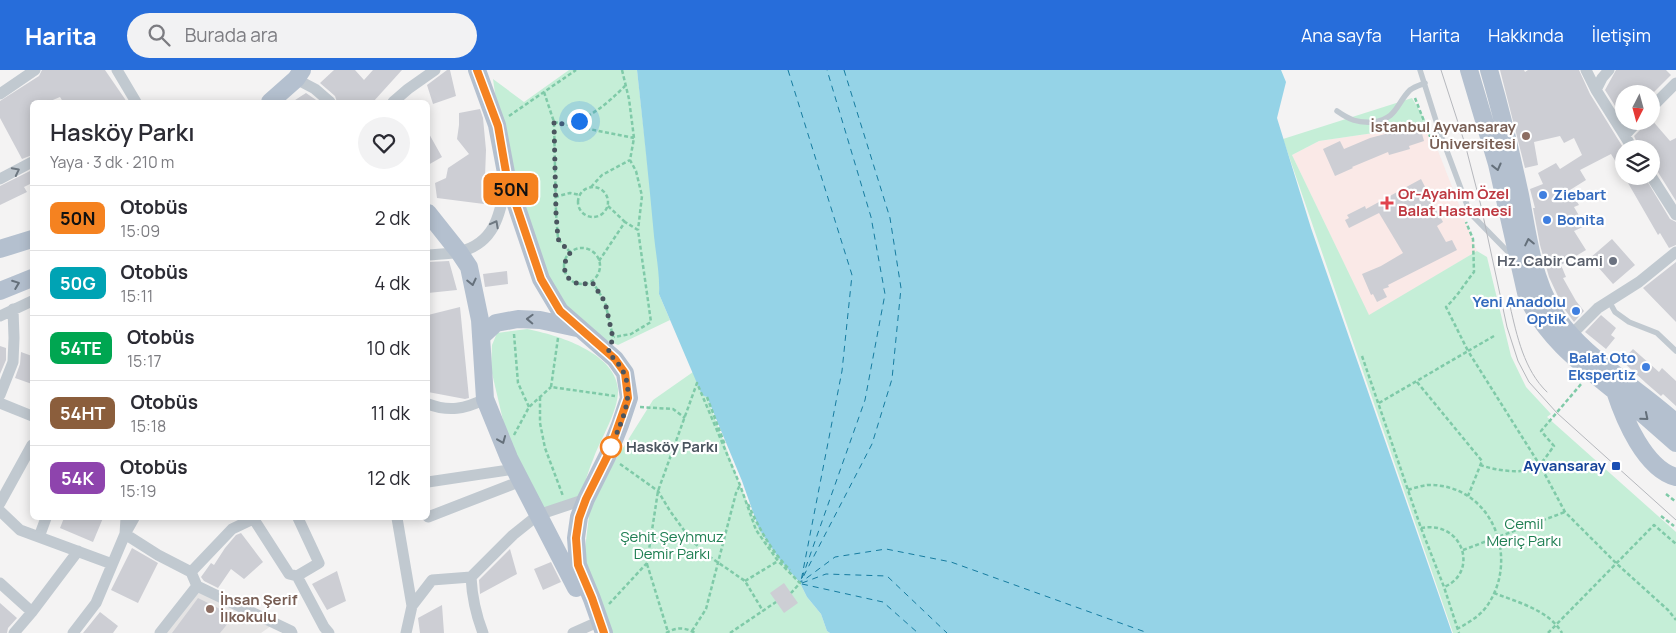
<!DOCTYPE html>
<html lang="tr">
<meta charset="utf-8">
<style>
:root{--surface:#fff;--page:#f2f2f3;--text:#2b2b33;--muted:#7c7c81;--line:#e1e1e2;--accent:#276dda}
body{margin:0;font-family:Manrope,sans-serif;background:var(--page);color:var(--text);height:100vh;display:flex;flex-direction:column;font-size:19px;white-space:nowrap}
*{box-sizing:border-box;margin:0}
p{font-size:16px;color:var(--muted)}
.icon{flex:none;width:28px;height:28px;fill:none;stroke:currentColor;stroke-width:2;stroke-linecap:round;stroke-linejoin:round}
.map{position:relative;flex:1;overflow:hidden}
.panel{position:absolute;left:30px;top:30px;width:400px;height:420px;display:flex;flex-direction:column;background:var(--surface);border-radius:8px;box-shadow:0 2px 12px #0003}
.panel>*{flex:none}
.badge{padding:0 10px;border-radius:8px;font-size:18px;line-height:32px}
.needle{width:32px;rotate:186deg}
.fabs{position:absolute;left:1615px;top:15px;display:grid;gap:10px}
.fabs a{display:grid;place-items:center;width:45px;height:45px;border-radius:50%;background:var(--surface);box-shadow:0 2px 12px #0003;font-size:25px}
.you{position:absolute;width:25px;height:25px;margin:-12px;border:4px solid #fff;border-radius:50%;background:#1a73e8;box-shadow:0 0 0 8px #1a73e833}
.map>.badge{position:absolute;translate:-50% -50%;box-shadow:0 0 0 2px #fff}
.round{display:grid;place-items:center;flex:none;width:52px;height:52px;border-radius:26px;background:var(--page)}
.headline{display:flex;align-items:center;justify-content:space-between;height:85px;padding:0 20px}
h1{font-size:24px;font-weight:600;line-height:38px}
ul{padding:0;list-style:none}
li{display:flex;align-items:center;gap:15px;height:65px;padding:0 20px;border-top:1px solid var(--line)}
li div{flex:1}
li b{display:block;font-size:19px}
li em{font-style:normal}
li .badge{min-width:55px;font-weight:700;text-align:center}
header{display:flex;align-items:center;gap:30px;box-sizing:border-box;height:70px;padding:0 25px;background:var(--accent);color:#fff}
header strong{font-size:24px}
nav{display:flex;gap:28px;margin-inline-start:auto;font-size:18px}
.search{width:350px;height:45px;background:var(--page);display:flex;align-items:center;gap:12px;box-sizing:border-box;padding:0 18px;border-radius:28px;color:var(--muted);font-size:19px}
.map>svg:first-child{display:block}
.education{fill:#e5e4e4}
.medical{fill:#fae9e7}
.green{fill:#c5eed7}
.water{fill:#95d3e7}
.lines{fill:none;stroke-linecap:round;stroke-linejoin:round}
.ferry{stroke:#167ca0;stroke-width:1;stroke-dasharray:6 5;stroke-linecap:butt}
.building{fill:#cdced4}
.path{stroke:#7fcaa8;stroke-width:2.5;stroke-dasharray:4 2.5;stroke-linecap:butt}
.lane{stroke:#c1c9d0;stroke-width:5.5}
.street{stroke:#c1c9d0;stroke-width:11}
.primary{stroke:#b4c0cf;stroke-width:18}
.tram{stroke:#b5b7bc;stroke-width:1}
.oneway{stroke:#65707b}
.oneway2{stroke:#6e7881}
.line-casing{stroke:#fff;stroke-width:11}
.line{stroke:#f58220;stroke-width:8}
.walk{stroke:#4b555f;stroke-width:5;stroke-dasharray:0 9}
.education-dot{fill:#8d6e63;stroke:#fff;stroke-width:2}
.shop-dot{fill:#3f7fe0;stroke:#fff;stroke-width:2}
.health-dot{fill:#e0444e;stroke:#fff;stroke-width:2}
.worship-dot{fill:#6b7280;stroke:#fff;stroke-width:2}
.stop-dot{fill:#fff;stroke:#f58220;stroke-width:2.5}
.transit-dot{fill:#1a4fb4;stroke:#fff;stroke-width:2}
.labels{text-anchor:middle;stroke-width:4.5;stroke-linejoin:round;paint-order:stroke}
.education-label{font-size:15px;font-weight:bold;fill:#785e54;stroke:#fff;text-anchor:end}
.health-label{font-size:15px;font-weight:bold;fill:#be3a42;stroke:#fff;text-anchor:start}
.shop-label{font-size:15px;font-weight:bold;fill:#366cbe;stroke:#fff;text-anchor:start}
.worship-label{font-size:15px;font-weight:bold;fill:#5b616d;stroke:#fff;text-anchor:end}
.stop-label{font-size:15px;font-weight:bold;fill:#4b555f;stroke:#fff;text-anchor:start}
.transit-label{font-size:15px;font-weight:bold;fill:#164399;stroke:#fff;text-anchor:end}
.park-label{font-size:15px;fill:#1e7e52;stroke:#fff}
</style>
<header>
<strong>Harita</strong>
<div class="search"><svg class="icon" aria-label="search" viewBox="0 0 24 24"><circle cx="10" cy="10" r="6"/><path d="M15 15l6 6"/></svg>Burada ara</div>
<nav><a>Ana sayfa</a><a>Harita</a><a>Hakkında</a><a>İletişim</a></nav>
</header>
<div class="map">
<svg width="1676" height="563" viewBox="0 0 1676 563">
<rect width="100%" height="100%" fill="#f4f3f3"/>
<path class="education" d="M 199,521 L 271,556 L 261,563 L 165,563 Z"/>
<path class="medical" d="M 1428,55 L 1477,181 L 1369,246 L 1292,85 L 1319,71 Z"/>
<path class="green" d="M 569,0 L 637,0 L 660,205 L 659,224 L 670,250 L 618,275 L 577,258 L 560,241 L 507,108 L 493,9 L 524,32 Z
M 1412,28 L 1428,55 L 1319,71 L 1292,85 L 1369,245 L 1477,181 L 1487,187 L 1511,286 L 1526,317 L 1551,344 L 1547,347 L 1676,462 L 1676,563 L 1453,563 L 1283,69 Z
M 527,259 C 557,265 615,282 618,319 C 619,340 601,368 594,387 C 588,401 584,416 579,431 L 543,444 L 506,363 L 491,299 L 492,275 L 497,263 Z
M 693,302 L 702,324 L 707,327 L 740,415 L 759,459 L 780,490 L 800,513 L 807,527 L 821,544 L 827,561 L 830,563 L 611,563 L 584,487 L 591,429 L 653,330 Z"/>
<path class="water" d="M 637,0 L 1281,0 L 1286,12 L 1277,48 L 1311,158 L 1452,563 L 830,563 L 827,561 L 821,544 L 807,527 L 800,513 L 780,490 L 759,459 L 742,411 L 707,327 L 702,325 L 659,224 C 660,204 656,186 654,166 C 649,110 643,55 637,0 Z"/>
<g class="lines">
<path class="ferry" d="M 788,0 L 852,205 L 842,301 L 801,511
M 844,0 L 890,148 L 901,218 L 892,309 L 872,374 L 800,513 L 835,487 L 886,479 L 951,492 L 1148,563
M 802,508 L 865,330 L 885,224 L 871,147 L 827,0
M 802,513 L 826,504 L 887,506 L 947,563
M 802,514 L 883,532 L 918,563"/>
</g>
<path class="building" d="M 42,0 L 105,0 L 127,32 L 63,32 L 60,27 L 48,32 L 32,32 L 32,85 L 22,89 L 0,48 L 0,31 L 39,6 Z
M 334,0 L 355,0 L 364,10 L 373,0 L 402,0 L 373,32 L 337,32 L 335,26 L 320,13 Z
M 447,0 L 450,0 L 456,26 L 433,34 L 427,15 Z
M 1500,0 L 1524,0 L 1525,2 L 1528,0 L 1579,0 L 1590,24 L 1624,79 L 1624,105 L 1611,84 L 1580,100 L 1586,110 L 1570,120 L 1579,135 L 1574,137 L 1585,156 L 1574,161 L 1586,180 L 1561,195 L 1566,207 L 1563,208 L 1576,231 L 1584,241 L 1574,252 L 1563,237 L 1549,207 L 1540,175 L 1533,138 L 1535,138 L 1530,119 L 1543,114 L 1538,103 L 1556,93 L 1560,99 L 1582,85 L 1574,68 L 1564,73 L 1560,66 L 1534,72 L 1538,95 L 1525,98 Z
M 1616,0 L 1666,0 L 1671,5 L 1652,24 L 1624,24 L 1624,50 L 1605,20 Z
M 306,23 L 319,32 L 292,32 Z
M 480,39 L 483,48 L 486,80 L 484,134 L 437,128 L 435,113 L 446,108 L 448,98 L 469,84 L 457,69 L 459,55 L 459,43 Z
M 1651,49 L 1670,71 L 1676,68 L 1676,131 L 1651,91 L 1651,79 L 1640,79 L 1634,66 L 1644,56 L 1645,51 L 1651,51 Z
M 1404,59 L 1406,64 L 1421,60 L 1424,71 L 1409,76 L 1410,79 L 1389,85 L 1388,82 L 1352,97 L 1353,98 L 1335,106 L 1323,79 L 1340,71 L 1344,79 L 1370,68 Z
M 428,62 L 442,87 L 428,95 Z
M 32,100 L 32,113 L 24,117 L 27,122 L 0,135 L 0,116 Z
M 1624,106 L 1644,106 L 1670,149 L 1676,152 L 1676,175 L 1669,178 L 1660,163 L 1658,165 Z
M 1421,109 L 1443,152 L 1437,156 L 1446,172 L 1452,170 L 1457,180 L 1388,215 L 1389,217 L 1383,219 L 1387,227 L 1377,232 L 1373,224 L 1371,225 L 1362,204 L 1381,196 L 1403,183 L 1379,143 L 1349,158 L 1345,150 L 1349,148 L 1347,145 L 1365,136 L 1366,139 Z
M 1612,169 L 1635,195 L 1613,214 L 1590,188 Z
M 449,191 L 457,220 L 428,223 L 428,192 Z
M 1676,192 L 1676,252 L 1643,218 Z
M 507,201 L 508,214 L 485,217 L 483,204 Z
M 460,237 L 469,328 L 465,329 L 428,322 L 428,245 Z
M 1601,245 L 1616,258 L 1611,265 L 1615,268 L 1606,279 L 1585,262 Z
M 0,276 L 6,278 L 6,290 L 0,304 Z
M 1633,279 L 1659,302 L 1662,298 L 1676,311 L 1676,336 L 1663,324 L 1661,326 L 1646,313 L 1622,291 Z
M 21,282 L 32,286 L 32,314 L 15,308 L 20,294 Z
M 64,448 L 103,448 L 93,472 L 60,458 Z
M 241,463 L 263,492 L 244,509 L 231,499 L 218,518 L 204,511 L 201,507 L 211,493 L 214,495 L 225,478 L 236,465 Z
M 132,478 L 158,493 L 138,533 L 111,520 Z
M 510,479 L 517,504 L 480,524 L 479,510 Z
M 551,492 L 561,512 L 543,520 L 534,499 Z
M 337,501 L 346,531 L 327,540 L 312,514 Z
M 784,513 L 798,533 L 784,543 L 770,523 Z
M 198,528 L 234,546 L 220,563 L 172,563 Z
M 0,533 L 17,548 L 8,558 L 7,563 L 0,563 Z
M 442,535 L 444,563 L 420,563 L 418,548 Z
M 100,542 L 118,556 L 113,563 L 83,563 Z"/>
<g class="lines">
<path class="path" d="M 622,0 L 629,29 L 634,68 L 630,90 L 636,101 L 642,126 L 638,160
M 544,22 L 554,52 L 556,143 L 558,169 L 571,183
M 1415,28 L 1431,69
M 509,46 L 576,0
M 554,52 L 634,68
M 570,55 C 593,45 607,34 625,16
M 591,117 L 602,105 L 630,90
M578 132a15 15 0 1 1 30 0a15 15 0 1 1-30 0Z
M 555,127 L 570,123 L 580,125
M 608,136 L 625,152
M564 196a18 18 0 1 1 36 0a18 18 0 1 1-36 0Z
M 599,191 L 625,152 L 638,160 L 651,252 L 631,264 L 614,267
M 592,211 L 605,232 L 613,267
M 514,264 L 518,313 L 529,337
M 1494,266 L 1468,281 L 1541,397 L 1565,442 L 1617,494 L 1668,540 L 1676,550
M 558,268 L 551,317 L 615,326
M 1362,286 L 1421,458 L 1444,517 L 1459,563
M 1417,312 L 1482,391 L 1468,426
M 540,327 L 540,353 L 545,378 L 563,426
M 707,327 L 725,375
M 1379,333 L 1468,281 L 1446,237 C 1457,227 1465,213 1474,202 L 1473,169 L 1466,152
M 640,337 L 673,339 L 685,348
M 514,365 L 529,337 L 551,317
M 620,394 L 658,421 L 670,441 L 691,470 L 710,487 L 745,511 L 763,541
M 1480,395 C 1495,400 1521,405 1536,397 C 1543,393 1549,382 1554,376 L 1541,361 L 1582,313
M 1408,420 C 1414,418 1421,416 1427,415 C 1491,413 1521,487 1487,536 C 1480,546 1468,553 1457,559
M 1666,424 L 1676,432
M 748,434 C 759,458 771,481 790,500
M 1661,446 L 1674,456
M 1421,458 C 1464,450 1479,503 1444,517
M 1463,480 L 1565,442
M 647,494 L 668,562
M 745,511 L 778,491
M 1494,523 C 1517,532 1549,540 1562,563
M 609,534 L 647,493 L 658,421 L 697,313 L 740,415 L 756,460 L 778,491 L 800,513 L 791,523
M 692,561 L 706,539 L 736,423 L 740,415
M 666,563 C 676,557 685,557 695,563
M 730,563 L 776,532
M 1548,563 L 1654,455 L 1676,474"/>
<path class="lane" d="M 1420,0 L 1438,57 L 1470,143 L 1513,187
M 1337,41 C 1350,50 1357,53 1373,52 C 1397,49 1396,34 1410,20 C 1414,17 1420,15 1425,13
M 1609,231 L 1615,242 L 1629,252 L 1657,263 L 1676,281"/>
<path class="street" d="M 117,0 L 136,32
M 1586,0 L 1596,20 L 1633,79
M 296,9 L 315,19 L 330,32
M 1596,20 L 1602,8 L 1609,0
M 0,24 L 35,0
M 393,32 L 408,19 L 435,0
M 1651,38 L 1676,13
M 1625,65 L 1638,51
M 1651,106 L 1676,145
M 0,109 L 32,92
M 428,185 C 438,184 449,184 459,182 C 496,173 500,143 506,112
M 0,246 L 32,231
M 1571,265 L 1598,238 L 1639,212 L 1676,182
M 0,325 L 13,292 L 14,268 L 13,239
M 0,333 L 32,346
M 428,334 C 449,342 465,339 485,329
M 428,412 L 515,399
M 0,433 L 32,375
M 0,441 L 20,460 L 112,494
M 428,447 L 521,411
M 134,448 L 125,464 L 158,485 L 191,502
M 253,448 L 289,504 L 297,506 L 324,557 L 329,563
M 397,448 L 412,536
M 39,467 L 46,448
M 191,502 L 197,516 L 291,561 L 292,563
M 191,502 L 232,459 L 253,449
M 297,506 L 319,493 L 298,448
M 0,513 L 32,542
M 14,563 L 32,542 L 78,481
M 73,563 L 96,533 L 125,464 L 126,448
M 160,563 L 197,516
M 406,563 L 412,536 L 432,510 L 471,507
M 483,563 C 476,545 472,526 471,507 L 513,465 L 538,445 L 586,429
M 573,563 L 591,555"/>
<path class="primary" d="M 477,0 L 497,55 L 507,108 L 541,209 L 560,241 L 615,289 L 625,303 L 629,328 L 620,355 L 608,385 L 586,429 L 579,447 L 576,468 L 578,495 L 592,529 L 604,563
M 1469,0 L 1497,94 L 1527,227 C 1548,269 1579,292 1615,321 C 1636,338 1656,355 1676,373
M 1489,0 C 1501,41 1511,83 1520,125 C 1529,170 1533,220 1564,257 C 1594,294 1640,320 1676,353
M 270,32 L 296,9 L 302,0
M 428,143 L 459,182 L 469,197 L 480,250 L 485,329 L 509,388 L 576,518
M 0,179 L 32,169
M 0,221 L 32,208
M 481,267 L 496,253 L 518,249 L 540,250 L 577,258
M 1615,321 C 1624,349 1645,399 1676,407"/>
<path class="tram" d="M 1441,0 L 1465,74 L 1481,136 L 1507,257 L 1518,291 L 1529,312 L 1557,343 L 1676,450
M 1510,236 C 1517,266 1524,300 1547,322"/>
</g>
<defs><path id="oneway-chevron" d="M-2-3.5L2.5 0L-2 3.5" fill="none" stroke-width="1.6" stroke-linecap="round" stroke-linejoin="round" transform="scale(1.25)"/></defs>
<g class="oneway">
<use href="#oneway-chevron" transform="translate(1497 97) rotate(76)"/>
<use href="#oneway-chevron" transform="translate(1529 172) rotate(-102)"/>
<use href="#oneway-chevron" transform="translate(472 212) rotate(77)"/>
<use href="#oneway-chevron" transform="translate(16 214) rotate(-21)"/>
<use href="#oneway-chevron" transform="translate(530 249) rotate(-178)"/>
<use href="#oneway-chevron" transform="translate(1645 347) rotate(40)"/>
<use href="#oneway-chevron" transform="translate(502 370) rotate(68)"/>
</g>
<g class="oneway2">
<use href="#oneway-chevron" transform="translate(16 101) rotate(-27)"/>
<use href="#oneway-chevron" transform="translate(495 154) rotate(-62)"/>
</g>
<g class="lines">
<defs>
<path id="line" d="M 477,0 L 498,56 L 507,108 L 541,209 L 560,241 L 615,289 L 625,303 L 628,328 L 608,385 L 586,429 L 579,448 L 576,468 L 578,495 L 592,528 L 604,563"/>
</defs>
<use href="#line" class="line-casing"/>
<use href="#line" class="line"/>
<path class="walk" d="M 579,51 L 568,55 L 554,52 L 556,143 L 558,169 L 570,183 C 556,201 571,220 592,212 L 605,232 L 613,268 L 608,283 C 642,312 625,343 611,377"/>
</g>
<g class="education-dot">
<circle cx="1526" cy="66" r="5"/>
<circle cx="210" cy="539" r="5"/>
</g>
<g class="shop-dot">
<circle cx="1543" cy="125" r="5"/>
<circle cx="1547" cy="150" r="5"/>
<circle cx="1576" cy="241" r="5"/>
<circle cx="1646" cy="297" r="5"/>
</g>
<path class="health-dot" d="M1384.5 125.5h5v5h5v5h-5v5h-5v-5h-5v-5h5z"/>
<circle class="worship-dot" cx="1613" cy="191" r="5"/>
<circle class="stop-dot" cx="611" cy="377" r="10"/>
<rect class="transit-dot" x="1611" y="391" width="10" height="10" rx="2.5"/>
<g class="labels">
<g class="education-label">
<text x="1516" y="62">İstanbul Ayvansaray<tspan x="1516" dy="17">Üniversitesi</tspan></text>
<text x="220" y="535" text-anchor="start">İhsan Şerif<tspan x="220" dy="17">İlkokulu</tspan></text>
</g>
<g class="health-label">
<text x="1398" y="129">Or-Ayahim Özel<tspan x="1398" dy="17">Balat Hastanesi</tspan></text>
</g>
<g class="shop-label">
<text x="1553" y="130">Ziebart</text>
<text x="1557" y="155">Bonita</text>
<text x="1566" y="237" text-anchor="end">Yeni Anadolu<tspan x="1566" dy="17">Optik</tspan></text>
<text x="1636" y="293" text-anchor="end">Balat Oto<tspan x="1636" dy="17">Ekspertiz</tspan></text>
</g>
<g class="worship-label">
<text x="1603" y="196">Hz. Cabir Cami</text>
</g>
<g class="stop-label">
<text x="626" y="382">Hasköy Parkı</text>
</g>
<g class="transit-label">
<text x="1606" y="401">Ayvansaray</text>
</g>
<g class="park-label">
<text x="1524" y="459">Cemil<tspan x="1524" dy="17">Meriç Parkı</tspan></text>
<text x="672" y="472">Şehit Şeyhmuz<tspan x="672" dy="17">Demir Parkı</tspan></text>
</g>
</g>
</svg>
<div class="fabs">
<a><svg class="needle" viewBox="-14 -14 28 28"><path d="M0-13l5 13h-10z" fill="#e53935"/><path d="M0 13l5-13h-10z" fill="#7c7c81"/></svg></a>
<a><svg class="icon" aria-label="layers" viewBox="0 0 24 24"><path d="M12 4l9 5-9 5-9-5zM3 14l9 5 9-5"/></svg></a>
</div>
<div class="you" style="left:579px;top:51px"></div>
<b class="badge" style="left:511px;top:119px;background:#f58220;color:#111">50N</b>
<section class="panel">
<div class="headline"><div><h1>Hasköy Parkı</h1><p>Yaya · 3 dk · 210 m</p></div><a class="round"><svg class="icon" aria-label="heart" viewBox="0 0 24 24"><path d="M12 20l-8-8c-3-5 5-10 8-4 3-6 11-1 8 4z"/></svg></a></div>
<ul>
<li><span class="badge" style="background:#f58220;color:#111">50N</span><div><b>Otobüs</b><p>15:09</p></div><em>2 dk</em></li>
<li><span class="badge" style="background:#00a3b4;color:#fff">50G</span><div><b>Otobüs</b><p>15:11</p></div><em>4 dk</em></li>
<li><span class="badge" style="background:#00a651;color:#fff">54TE</span><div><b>Otobüs</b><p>15:17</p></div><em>10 dk</em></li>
<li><span class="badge" style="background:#8b5e3c;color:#fff">54HT</span><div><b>Otobüs</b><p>15:18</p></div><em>11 dk</em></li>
<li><span class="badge" style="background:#8e44ad;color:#fff">54K</span><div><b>Otobüs</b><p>15:19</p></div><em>12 dk</em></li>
</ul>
</section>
</div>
